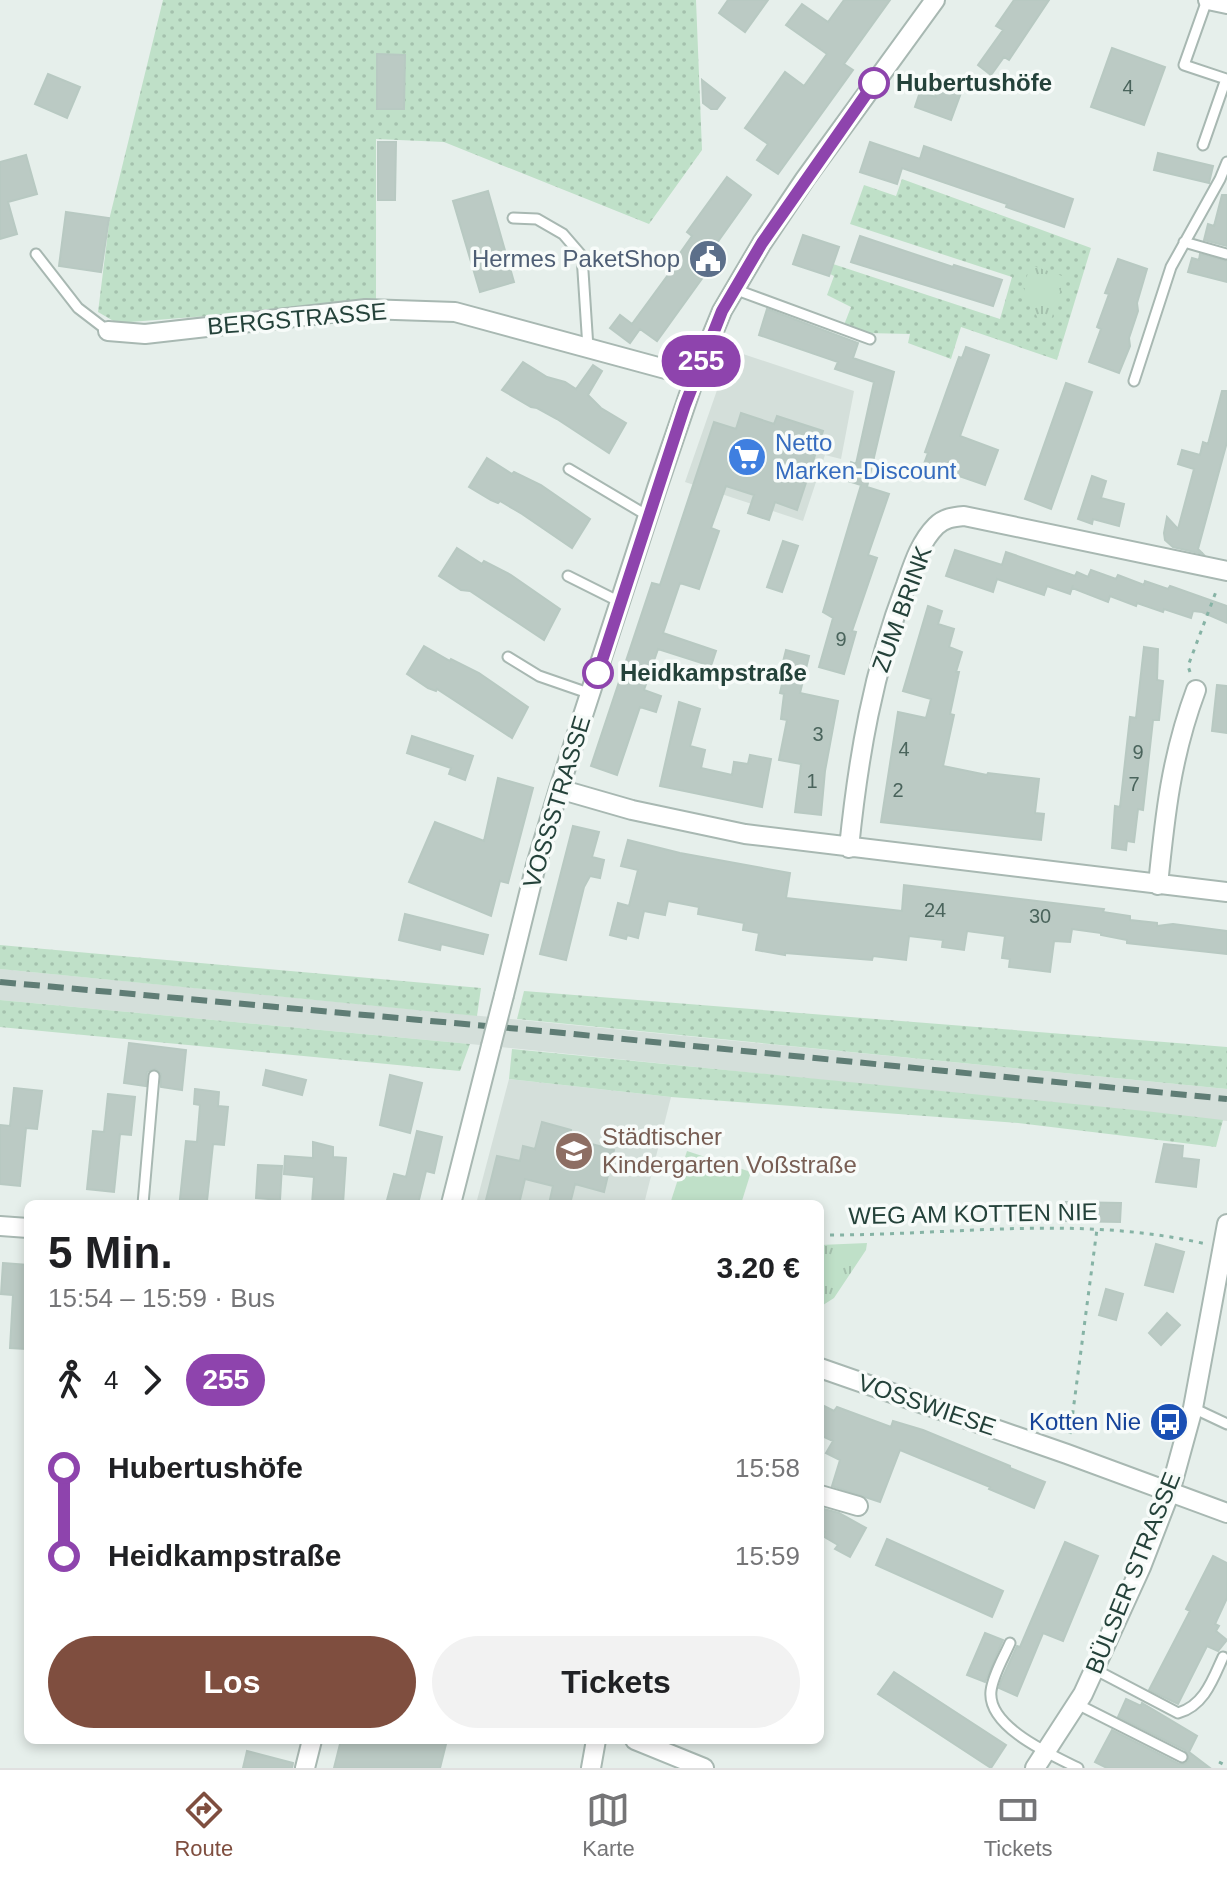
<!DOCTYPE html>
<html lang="de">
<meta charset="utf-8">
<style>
:root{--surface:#fff;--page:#f2f2f2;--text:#202124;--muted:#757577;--line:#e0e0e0;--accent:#7f4e3f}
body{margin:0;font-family:Arial,sans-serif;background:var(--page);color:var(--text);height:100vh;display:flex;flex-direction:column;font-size:30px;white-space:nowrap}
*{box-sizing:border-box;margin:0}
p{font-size:26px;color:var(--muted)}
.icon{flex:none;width:44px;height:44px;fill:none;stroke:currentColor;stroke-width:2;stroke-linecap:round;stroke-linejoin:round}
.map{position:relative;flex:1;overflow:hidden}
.sheet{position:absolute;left:24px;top:1200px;width:800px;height:544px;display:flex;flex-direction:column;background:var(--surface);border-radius:12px;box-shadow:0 4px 12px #0003}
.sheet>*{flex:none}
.badge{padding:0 16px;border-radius:26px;font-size:28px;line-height:52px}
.map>.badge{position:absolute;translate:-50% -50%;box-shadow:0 0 0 4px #fff}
.legs{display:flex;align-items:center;gap:12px;height:88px;padding:0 24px;font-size:26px}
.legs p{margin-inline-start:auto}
.summary{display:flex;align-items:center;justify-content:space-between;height:136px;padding:0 24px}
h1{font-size:44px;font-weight:600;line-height:60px}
.action{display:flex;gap:16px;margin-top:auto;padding:16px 24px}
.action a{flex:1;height:92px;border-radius:48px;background:var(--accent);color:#fff;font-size:32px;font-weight:600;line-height:92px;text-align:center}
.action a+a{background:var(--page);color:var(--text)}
ul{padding:0 24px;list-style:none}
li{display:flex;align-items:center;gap:28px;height:88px;font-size:30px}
li i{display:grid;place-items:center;width:12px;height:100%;margin:0 10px;background:currentColor}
li i::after{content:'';width:20px;height:20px;margin:-10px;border:6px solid;border-radius:50%;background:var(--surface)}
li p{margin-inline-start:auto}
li:first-child i{background:linear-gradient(#0000 50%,currentColor 0)}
li:last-child i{background:linear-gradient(currentColor 50%,#0000 0)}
.menu{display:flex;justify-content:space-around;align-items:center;height:112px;border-top:2px solid var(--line);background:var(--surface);font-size:22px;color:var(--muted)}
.menu a{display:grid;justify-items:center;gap:4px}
.menu .current{color:var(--accent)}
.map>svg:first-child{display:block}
.built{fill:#d4dfda}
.grass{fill:url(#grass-dots)}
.park{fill:url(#park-tufts)}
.pitch{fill:#bfe0c8}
.building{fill:#bbcac4;stroke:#b8c9c2;stroke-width:2}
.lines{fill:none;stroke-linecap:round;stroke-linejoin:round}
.lane-casing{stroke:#a8b8b2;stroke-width:13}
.street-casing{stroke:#a8b8b2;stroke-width:22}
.path{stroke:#86b3a5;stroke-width:3;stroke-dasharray:4 6;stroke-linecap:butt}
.lane{stroke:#fff;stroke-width:9}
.street{stroke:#fff;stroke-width:18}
.rail{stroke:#5f7d75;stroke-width:6;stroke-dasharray:16 8;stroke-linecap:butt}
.street-bridge-casing{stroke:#a8b8b2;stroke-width:22;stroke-linecap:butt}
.street-bridge{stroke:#fff;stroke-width:18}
.line-1-casing{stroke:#fff;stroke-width:18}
.line-1{stroke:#8e44ad;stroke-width:12}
.stop-1-dot{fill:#fff;stroke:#8e44ad;stroke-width:4}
.labels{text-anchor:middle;stroke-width:7;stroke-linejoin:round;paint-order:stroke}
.number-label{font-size:20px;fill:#4a645c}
.stop-label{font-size:24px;font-weight:bold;fill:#24423a;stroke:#f7fbf9;text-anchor:start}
.service-label{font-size:24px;fill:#4e5e75;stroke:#f7fbf9;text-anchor:end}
.street-label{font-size:24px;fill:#24423a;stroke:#f7fbf9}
.shop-label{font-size:24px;fill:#366cbe;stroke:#f7fbf9;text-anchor:start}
.education-label{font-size:24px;fill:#785e54;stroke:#f7fbf9;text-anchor:start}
.transit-label{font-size:24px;fill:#164399;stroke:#f7fbf9;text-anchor:end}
</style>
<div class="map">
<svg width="1227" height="1768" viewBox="0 0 1227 1768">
<defs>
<pattern id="grass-dots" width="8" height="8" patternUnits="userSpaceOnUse" patternTransform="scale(2)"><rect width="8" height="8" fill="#bfe0c8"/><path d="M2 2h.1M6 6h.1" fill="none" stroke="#a4c1ad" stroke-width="1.8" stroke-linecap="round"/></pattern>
<pattern id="park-tufts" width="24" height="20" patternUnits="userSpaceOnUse" patternTransform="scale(2)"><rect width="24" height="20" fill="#bfe0c8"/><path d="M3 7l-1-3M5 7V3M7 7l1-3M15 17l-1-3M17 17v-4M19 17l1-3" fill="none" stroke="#a4c1ad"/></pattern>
</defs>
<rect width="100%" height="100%" fill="#e6efeb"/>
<path class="built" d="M 731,350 L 854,391 L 841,459 L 825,455 L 803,521 L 685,482 Z
M 0,969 L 1227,1089 L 1227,1121 L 470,1044 L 0,1000 Z
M 509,1079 L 671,1097 L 644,1204 L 476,1204 Z"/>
<path class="grass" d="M 163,0 L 696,0 L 702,150 L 649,224 L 444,142 L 376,139 L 376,303 L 117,323 L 98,312 L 110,216 Z
M 902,179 L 1091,248 L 1057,360 L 961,327 L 951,359 L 908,343 L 910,334 L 866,333 L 844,325 L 851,307 L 827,295 L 834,276 L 830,274 L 833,264 L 1000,319 L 1012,277 L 850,224 L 864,185 L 896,196 Z
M 0,945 L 481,988 L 477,1016 L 0,969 Z
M 524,991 L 1227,1047 L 1227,1089 L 517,1019 Z
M 0,1001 L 0,1000 L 470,1044 L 460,1071 L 0,1027 Z
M 512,1049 L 1145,1111 L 1223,1120 L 1216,1147 L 1018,1123 L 671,1097 L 509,1079 Z"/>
<path class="park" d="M 1031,265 L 1065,277 L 1050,323 L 1038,319 L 1023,287 Z
M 867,1243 L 866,1250 L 834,1298 L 820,1307 L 820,1245 Z"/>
<path class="pitch" d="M 687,1151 L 751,1172 L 741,1204 L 670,1204 Z"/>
<path class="building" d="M 728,0 L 768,0 L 745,32 L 719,13 Z
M 844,0 L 890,0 L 844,64 L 853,70 L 778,174 L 757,160 L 768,144 L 745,128 L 785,72 L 804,86 L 827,54 L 786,25 L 802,4 L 828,22 Z
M 1014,0 L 1049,0 L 1009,60 L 1004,57 L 991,75 L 978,65 L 1003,30 L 996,26 Z
M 1112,48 L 1165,67 L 1144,125 L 1091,107 Z
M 377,54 L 405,55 L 404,109 L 377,109 Z
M 48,74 L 80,87 L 67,118 L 35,104 Z
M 702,80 L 725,98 L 717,109 L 711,109 L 703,103 Z
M 933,80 L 962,90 L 951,120 L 915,107 L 920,92 L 936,97 Z
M 378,142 L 396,142 L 395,200 L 378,200 Z
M 870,142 L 920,159 L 924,146 L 1073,199 L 1064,227 L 1006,207 L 1007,204 L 902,168 L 897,184 L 860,172 Z
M 1158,153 L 1213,166 L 1209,183 L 1154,170 Z
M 26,155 L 37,194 L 8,202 L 17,234 L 0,239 L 0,162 Z
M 727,177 L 751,195 L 712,250 L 719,255 L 657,341 L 640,329 L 630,343 L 610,328 L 620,315 L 632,324 L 673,268 L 671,266 L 692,236 L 687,232 Z
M 488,191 L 514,282 L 480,292 L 453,201 Z
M 1222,195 L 1227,195 L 1227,246 L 1204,240 L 1208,224 L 1214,226 Z
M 66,212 L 109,218 L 101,272 L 59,266 Z
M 803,235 L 839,247 L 829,276 L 793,264 Z
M 860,236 L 953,267 L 954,265 L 1002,280 L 993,306 L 851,262 Z
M 1200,254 L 1227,261 L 1227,282 L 1188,272 L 1192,258 L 1199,260 Z
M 1118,259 L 1147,269 L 1137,303 L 1138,311 L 1129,338 L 1130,346 L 1119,373 L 1089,362 L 1101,329 L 1097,327 L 1109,294 L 1105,293 Z
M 767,309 L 858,343 L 853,358 L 894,372 L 867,487 L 889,494 L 868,555 L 877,558 L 852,631 L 856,632 L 844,674 L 819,667 L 833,618 L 823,612 L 861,485 L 845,480 L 851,462 L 856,464 L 874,382 L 835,369 L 838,362 L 759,335 Z
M 966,347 L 989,355 L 960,436 L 998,450 L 985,485 L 924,464 L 928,453 L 925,452 L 947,390 L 959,357 L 962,358 Z
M 523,362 L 547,377 L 565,382 L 576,389 L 593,365 L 602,371 L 588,395 L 601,408 L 626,423 L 609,453 L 557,419 L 537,408 L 531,407 L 502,390 Z
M 1066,383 L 1092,392 L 1051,509 L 1025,499 Z
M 1222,391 L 1227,391 L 1227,442 L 1198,549 L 1203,554 L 1173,547 L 1165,540 L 1164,533 L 1167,517 L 1178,529 L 1194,469 L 1178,464 L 1182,450 L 1200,455 L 1203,442 L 1208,444 Z
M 741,413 L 774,424 L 777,416 L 823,431 L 797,510 L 775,502 L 769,520 L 748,513 L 754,495 L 726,486 L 711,528 L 719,531 L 699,589 L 680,583 L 663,633 L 716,651 L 711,666 L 658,649 L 644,690 L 661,696 L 656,712 L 640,707 L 617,775 L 591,766 L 652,583 L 660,585 L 714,422 L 736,429 Z
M 487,458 L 512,474 L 514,472 L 541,485 L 590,519 L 572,548 L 522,514 L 500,501 L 498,503 L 491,500 L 469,487 Z
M 1092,476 L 1106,481 L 1101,498 L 1124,504 L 1119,526 L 1093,519 L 1092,524 L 1078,519 Z
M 783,541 L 798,546 L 782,592 L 767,587 Z
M 457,548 L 482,564 L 484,561 L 511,575 L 560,609 L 544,640 L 470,591 L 461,590 L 439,576 Z
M 955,550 L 1002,565 L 1006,552 L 1075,576 L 1077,572 L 1088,577 L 1091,570 L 1116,579 L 1118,575 L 1144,585 L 1145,581 L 1168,589 L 1170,586 L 1173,587 L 1227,606 L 1227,623 L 1202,612 L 1193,611 L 1191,618 L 1164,609 L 1163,612 L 1137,603 L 1136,606 L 1110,596 L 1108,602 L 1072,588 L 1073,585 L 1070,594 L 1047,586 L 1044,595 L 997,579 L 993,592 L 946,576 Z
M 928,606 L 942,611 L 938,624 L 954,629 L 949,647 L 962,652 L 956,672 L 959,672 L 950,714 L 954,715 L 943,766 L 987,775 L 988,773 L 1039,779 L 1035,813 L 1044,814 L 1041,840 L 881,822 L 898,712 L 926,718 L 931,699 L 903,691 Z
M 424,646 L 450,661 L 451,659 L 479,673 L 528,707 L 512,738 L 437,689 L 436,691 L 428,688 L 407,674 Z
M 1144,647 L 1158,649 L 1157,680 L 1163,681 L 1159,720 L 1153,720 L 1143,810 L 1138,809 L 1134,842 L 1127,841 L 1126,850 L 1112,848 L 1115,806 L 1120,807 L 1130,717 L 1136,718 Z
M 786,650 L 809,656 L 800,693 L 838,701 L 825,771 L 821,815 L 795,812 L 801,764 L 779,760 L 787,720 L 781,719 L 784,694 L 780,693 L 784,675 L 780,674 Z
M 1217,685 L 1227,686 L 1227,733 L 1212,731 Z
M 679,702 L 700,709 L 690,746 L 705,750 L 701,768 L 732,775 L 734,762 L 748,764 L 750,755 L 771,759 L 762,807 L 660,786 Z
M 412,736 L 473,756 L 465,780 L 449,774 L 451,768 L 407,753 Z
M 498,778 L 533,788 L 508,883 L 500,881 L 491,916 L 409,882 L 435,822 L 484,841 Z
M 573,826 L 599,832 L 592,857 L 604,860 L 600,878 L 590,876 L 584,887 L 566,960 L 540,954 Z
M 628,840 L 680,853 L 790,873 L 786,898 L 902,911 L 904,885 L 1104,909 L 1103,912 L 1130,916 L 1130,920 L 1157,923 L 1157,926 L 1173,924 L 1227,931 L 1227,954 L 1127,943 L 1127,940 L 1101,935 L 1101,933 L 1072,929 L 1070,942 L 1054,941 L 1050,972 L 1009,967 L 1010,959 L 1002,958 L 1005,936 L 967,931 L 964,950 L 942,947 L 943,940 L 909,936 L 906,960 L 873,956 L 872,960 L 785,953 L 785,955 L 756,950 L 759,933 L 743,930 L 744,923 L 698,914 L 699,907 L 668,901 L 665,915 L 644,911 L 638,938 L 627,935 L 626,939 L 610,935 L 618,903 L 629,906 L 638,870 L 621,866 Z
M 405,914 L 488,935 L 483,954 L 441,944 L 440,950 L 399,940 Z
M 129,1043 L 186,1050 L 182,1090 L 161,1087 L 161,1074 L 155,1069 L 147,1072 L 146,1086 L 124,1083 Z
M 266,1070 L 306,1080 L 302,1095 L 263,1085 Z
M 390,1075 L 422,1083 L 410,1133 L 380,1125 Z
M 14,1088 L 42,1091 L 37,1129 L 26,1128 L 20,1186 L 0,1184 L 0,1125 L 10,1126 Z
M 195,1089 L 219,1092 L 218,1106 L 228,1107 L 224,1145 L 213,1144 L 207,1201 L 180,1199 L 186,1141 L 197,1142 L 200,1105 L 194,1104 Z
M 108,1094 L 135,1097 L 131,1135 L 120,1134 L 114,1192 L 87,1189 L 93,1131 L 104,1132 Z
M 542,1122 L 571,1130 L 569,1138 L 614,1150 L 604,1192 L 575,1184 L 570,1204 L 549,1204 L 553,1186 L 525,1179 L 519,1204 L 485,1204 L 497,1156 L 520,1161 L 523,1146 L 535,1149 Z
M 417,1131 L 442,1137 L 434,1173 L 426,1171 L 418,1204 L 386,1204 L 394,1174 L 406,1177 Z
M 313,1142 L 333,1147 L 333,1157 L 346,1158 L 343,1204 L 312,1204 L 314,1177 L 284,1174 L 285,1156 L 313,1158 Z
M 1164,1144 L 1183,1146 L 1182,1158 L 1199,1160 L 1196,1187 L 1156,1182 Z
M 258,1165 L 282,1166 L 280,1200 L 256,1198 Z
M 1066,1202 L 1121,1203 L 1120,1222 L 1066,1221 Z
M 1156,1244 L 1184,1252 L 1173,1292 L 1145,1285 Z
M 3,1263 L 28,1265 L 26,1349 L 10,1348 L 13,1295 L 1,1294 Z
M 1106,1289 L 1123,1294 L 1116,1320 L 1099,1315 Z
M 1167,1313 L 1180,1325 L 1161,1345 L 1149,1333 Z
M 820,1404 L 834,1411 L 837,1407 L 891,1427 L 893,1421 L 923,1430 L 1010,1466 L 1010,1468 L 1045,1482 L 1034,1508 L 989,1489 L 990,1487 L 900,1450 L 880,1502 L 832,1486 L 840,1460 L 826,1453 L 833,1441 L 820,1435 Z
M 820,1508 L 839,1513 L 866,1528 L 850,1557 L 835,1549 L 838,1545 L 823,1536 L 825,1532 L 820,1529 Z
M 887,1539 L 1003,1591 L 992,1617 L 876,1565 Z
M 1065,1542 L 1098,1556 L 1063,1641 L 1043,1633 L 1017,1696 L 999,1688 L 1001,1681 L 1017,1646 L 1020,1647 Z
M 1213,1556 L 1227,1563 L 1227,1598 L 1215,1624 L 1219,1626 L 1216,1631 L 1227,1640 L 1218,1651 L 1207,1646 L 1178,1704 L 1149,1690 L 1190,1611 L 1186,1609 Z
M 985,1633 L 1003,1640 L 985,1682 L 967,1675 Z
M 894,1672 L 1006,1745 L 991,1768 L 878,1694 Z
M 1126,1699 L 1141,1706 L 1142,1703 L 1197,1736 L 1189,1752 L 1210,1768 L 1107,1768 L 1095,1762 L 1112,1730 L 1179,1764 L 1185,1764 L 1189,1760 L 1185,1750 L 1118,1717 Z
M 341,1740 L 447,1740 L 440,1768 L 334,1768 Z
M 247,1751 L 293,1763 L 292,1768 L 243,1768 Z"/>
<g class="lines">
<defs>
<path id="lane" d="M 1203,145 L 1226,79 L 1184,65 L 1207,0
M 513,218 L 537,219 L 563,234 L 582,256 L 588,348
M 1184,242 L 1226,254
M 36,254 L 78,308 L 108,331
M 734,289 L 870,339
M 1134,381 L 1171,267 L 1220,179 L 1227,162
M 569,469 L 648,516
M 568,576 L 620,602
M 508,657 L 539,676 L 591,694
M 143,1204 L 154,1076
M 1193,1408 L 1227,1424
M 1010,1643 C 1003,1659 993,1675 991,1691 C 987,1727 1052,1755 1078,1768
M 1094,1669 L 1178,1713 C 1204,1706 1213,1679 1223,1657
M 1077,1704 L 1182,1757"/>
<path id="street" d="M 1208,0 L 1227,4
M 108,331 L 145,334 L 366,309 L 455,312 L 695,377
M 559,789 L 632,810 L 745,834 L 1227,892
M 849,848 C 858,758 873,671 906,585 C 913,565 920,542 936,526 C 944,518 953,517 964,516 L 1227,571
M 1158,885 C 1165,815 1171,757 1196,690
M 504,995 L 536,865 L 559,789 L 657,488 L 695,377 L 722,311 L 762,243 L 805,179 L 935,0
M 451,1204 L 491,1046
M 0,1226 L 28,1228
M 820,1368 L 1067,1454 L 1227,1513
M 820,1495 L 858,1506
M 635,1740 L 704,1768
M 305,1768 L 312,1740
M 591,1768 L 596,1740
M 1035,1768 L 1083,1694 L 1141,1567 L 1170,1492 L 1193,1408 L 1227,1224"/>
</defs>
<use href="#lane" class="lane-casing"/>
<use href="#street" class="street-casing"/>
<path class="path" d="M 1190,672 L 1188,666 L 1217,589
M 820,1235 C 951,1236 1077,1214 1206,1244
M 1070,1434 L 1097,1229
M 1219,1762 L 1227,1766"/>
<use href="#lane" class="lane"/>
<use href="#street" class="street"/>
<path class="rail" d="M 0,982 L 553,1032 L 1227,1099"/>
<defs>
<path id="street-bridge" d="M 491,1046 L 504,995"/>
</defs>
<use href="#street-bridge" class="street-bridge-casing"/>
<use href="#street-bridge" class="street-bridge"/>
</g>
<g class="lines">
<defs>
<path id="line-1" d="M 598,673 L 685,405 L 722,311 L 762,243 L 874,83"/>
</defs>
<use href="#line-1" class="line-1-casing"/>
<use href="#line-1" class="line-1"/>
</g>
<defs>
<symbol id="civic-disc" viewBox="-11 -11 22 22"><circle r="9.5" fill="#5c6f8a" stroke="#f7fbf9"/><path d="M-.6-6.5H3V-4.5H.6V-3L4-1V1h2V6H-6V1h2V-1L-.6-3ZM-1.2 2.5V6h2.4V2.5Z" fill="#fff"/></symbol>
<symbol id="supermarket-disc" viewBox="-11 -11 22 22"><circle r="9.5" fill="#3f7fe0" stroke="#f7fbf9"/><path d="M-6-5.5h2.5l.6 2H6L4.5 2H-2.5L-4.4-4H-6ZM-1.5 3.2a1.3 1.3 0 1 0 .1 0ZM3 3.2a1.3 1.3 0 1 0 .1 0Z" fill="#fff"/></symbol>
<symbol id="school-disc" viewBox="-11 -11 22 22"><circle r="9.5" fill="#8d6e63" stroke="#f7fbf9"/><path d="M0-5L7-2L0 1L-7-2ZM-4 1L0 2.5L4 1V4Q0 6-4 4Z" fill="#fff"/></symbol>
<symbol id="bus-disc" viewBox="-11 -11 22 22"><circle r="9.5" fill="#1a4fb4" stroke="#f7fbf9"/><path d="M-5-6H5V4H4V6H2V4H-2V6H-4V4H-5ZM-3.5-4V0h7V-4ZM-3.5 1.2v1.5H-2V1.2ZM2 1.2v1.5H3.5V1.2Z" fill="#fff"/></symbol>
</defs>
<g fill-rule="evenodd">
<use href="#civic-disc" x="686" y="237" width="44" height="44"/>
<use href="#supermarket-disc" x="725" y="435" width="44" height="44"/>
<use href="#school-disc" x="552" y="1129" width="44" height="44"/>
<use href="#bus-disc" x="1147" y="1400" width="44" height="44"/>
</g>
<g class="stop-1-dot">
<circle cx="874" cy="83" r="14"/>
<circle cx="598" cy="673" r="14"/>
</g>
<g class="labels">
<g class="number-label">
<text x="1128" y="94">4</text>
<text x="841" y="646">9</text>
<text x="818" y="741">3</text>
<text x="904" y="756">4</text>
<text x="1138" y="759">9</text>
<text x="812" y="788">1</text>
<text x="1134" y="791">7</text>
<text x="898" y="797">2</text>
<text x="935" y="917">24</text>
<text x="1040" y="923">30</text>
</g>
<g class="stop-label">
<text x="896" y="91">Hubertushöfe</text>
<text x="620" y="681">Heidkampstraße</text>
</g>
<g class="service-label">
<text x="680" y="267">Hermes PaketShop</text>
</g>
<g class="street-label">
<text transform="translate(297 319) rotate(-5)" y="8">BERGSTRASSE</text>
<text transform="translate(902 609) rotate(-70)" y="8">ZUM BRINK</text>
<text transform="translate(557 802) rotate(-73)" y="8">VOSSSTRASSE</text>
<text transform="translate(973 1214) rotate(-1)" y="8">WEG AM KOTTEN NIE</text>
<text transform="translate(927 1405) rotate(19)" y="8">VOSSWIESE</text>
<text transform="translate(1133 1573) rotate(-68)" y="8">BÜLSER STRASSE</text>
</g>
<g class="shop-label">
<text x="775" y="451">Netto<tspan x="775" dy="28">Marken-Discount</tspan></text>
</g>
<g class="education-label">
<text x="602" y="1145">Städtischer<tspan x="602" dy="28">Kindergarten Voßstraße</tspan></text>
</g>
<g class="transit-label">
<text x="1141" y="1430">Kotten Nie</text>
</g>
</g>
</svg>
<b class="badge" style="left:701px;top:361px;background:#8e44ad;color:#fff">255</b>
<section class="sheet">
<div class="summary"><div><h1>5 Min.</h1><p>15:54 – 15:59 · Bus</p></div><b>3.20 €</b></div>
<div class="legs"><svg class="icon" aria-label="walk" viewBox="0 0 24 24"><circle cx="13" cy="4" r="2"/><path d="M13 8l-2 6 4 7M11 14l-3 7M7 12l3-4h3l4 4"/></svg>4<svg class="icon" aria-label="forward" viewBox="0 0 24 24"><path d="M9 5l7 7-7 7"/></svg><b class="badge" style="background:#8e44ad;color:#fff">255</b></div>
<ul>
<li><i style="color:#8e44ad"></i><b>Hubertushöfe</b><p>15:58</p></li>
<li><i style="color:#8e44ad"></i><b>Heidkampstraße</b><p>15:59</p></li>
</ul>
<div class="action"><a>Los</a><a>Tickets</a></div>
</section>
</div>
<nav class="menu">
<a class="current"><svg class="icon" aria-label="directions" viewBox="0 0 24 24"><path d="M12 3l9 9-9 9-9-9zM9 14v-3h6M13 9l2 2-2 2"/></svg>Route</a>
<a><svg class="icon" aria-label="map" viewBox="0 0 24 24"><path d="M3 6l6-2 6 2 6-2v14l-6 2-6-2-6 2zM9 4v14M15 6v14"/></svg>Karte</a>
<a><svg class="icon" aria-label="tickets" viewBox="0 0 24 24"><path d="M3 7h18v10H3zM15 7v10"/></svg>Tickets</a>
</nav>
